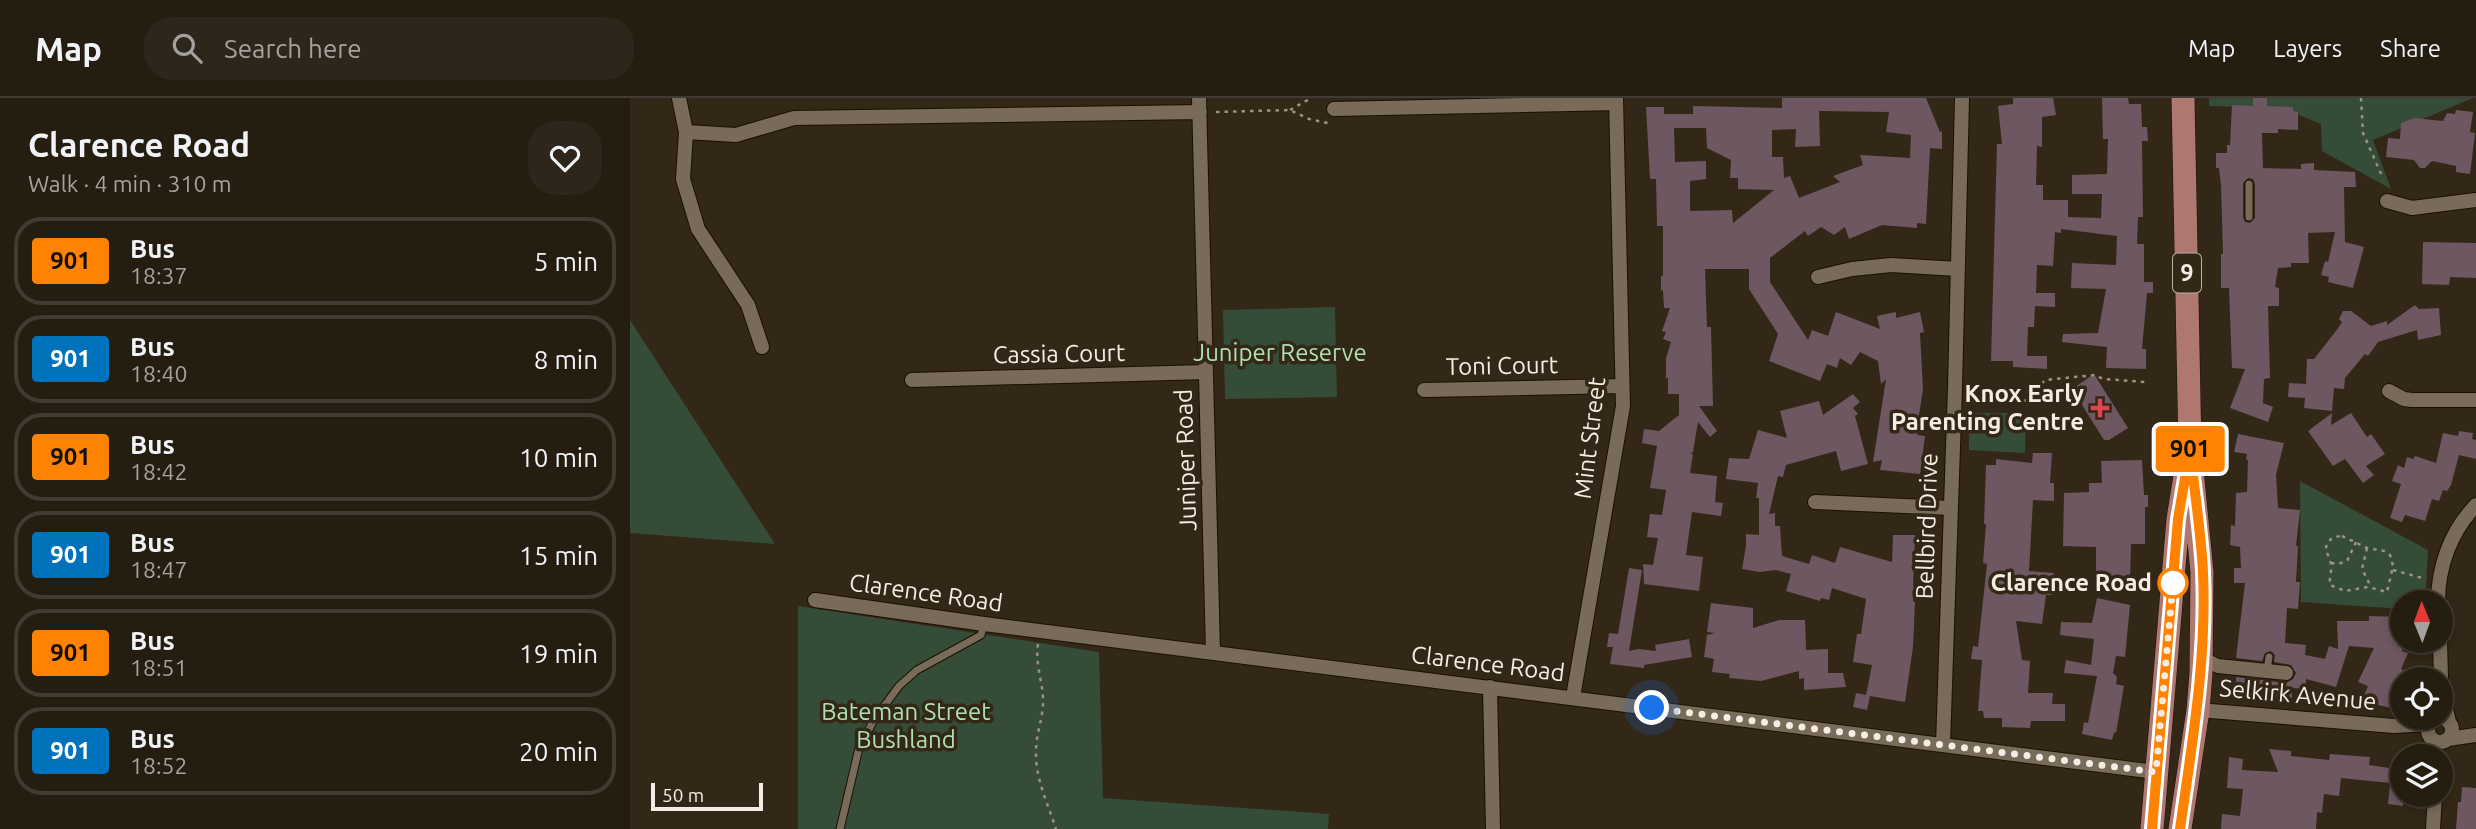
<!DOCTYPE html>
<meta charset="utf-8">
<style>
:root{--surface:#261d11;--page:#2e261a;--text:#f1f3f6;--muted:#a4a29f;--line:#423b31}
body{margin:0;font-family:Ubuntu,sans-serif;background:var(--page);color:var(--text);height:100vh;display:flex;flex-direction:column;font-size:26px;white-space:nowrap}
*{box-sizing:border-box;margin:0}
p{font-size:23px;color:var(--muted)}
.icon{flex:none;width:38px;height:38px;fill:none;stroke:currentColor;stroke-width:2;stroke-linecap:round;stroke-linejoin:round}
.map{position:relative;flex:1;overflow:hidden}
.side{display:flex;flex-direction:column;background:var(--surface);width:630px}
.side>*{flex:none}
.badge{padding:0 14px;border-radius:5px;font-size:24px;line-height:46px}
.needle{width:46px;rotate:359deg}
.controls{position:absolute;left:1760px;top:492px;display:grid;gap:14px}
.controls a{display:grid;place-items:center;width:63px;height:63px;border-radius:50%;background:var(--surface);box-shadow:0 4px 10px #0003,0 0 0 2px var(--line);font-size:35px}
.scale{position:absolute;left:21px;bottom:18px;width:112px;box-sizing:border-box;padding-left:7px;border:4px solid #f5ede3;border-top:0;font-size:19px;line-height:24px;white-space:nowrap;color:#f5ede3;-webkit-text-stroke:5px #332717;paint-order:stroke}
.you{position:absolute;width:35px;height:35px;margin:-18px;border:5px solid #fff;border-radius:50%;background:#1a73e8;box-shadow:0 0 0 10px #1a73e833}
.map>.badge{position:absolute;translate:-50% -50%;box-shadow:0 0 0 4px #fff}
.round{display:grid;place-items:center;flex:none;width:74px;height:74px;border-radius:28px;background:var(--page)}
.summary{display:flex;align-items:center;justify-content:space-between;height:119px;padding:0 28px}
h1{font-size:33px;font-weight:600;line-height:52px}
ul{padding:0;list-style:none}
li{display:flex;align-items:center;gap:21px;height:88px;margin:0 14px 10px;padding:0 14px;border:4px solid var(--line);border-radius:28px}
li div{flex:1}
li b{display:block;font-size:26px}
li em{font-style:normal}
li .badge{min-width:77px;font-weight:700;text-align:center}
header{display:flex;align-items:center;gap:42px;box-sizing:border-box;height:98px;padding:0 35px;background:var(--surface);border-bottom:2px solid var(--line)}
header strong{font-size:33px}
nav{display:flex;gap:38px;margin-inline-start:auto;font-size:24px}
.search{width:490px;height:63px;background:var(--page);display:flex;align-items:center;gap:18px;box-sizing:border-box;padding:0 24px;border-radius:28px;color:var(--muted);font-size:26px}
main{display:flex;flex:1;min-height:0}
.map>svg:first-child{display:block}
.green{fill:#354c37}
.building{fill:#6d5760;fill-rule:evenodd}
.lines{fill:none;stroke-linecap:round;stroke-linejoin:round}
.lane-casing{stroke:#1b1003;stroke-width:9}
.street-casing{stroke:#1b1003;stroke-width:16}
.primary-casing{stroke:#1b1003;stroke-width:24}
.path{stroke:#9b9184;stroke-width:2.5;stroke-dasharray:3.5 5;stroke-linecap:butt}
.lane{stroke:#796b59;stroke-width:7}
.street{stroke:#796b59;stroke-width:14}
.primary{stroke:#ae7870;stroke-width:23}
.line-casing{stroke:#fff;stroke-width:16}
.line{stroke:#ff8200;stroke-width:10}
.walk{stroke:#f5ede3;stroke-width:7;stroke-dasharray:0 12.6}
.health-dot{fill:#e0444e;stroke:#332717;stroke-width:2.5}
.stop-dot{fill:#fff;stroke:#ff8200;stroke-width:3.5}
.labels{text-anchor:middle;stroke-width:7;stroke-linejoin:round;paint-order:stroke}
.shield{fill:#332717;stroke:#bbb2a6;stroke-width:2}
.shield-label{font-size:23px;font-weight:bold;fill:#f5ede3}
.park-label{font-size:24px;fill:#b0dfb2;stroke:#332717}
.street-label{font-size:24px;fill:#f5ede3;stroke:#332717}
.poi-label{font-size:24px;font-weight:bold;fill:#f5ede3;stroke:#332717;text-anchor:end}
.stop-label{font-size:24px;font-weight:bold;fill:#f5ede3;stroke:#332717;text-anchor:end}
</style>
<header>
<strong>Map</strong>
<div class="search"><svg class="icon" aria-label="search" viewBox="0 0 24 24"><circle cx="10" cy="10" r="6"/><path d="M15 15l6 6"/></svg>Search here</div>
<nav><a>Map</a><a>Layers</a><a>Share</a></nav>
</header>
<main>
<section class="side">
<div class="summary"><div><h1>Clarence Road</h1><p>Walk · 4 min · 310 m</p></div><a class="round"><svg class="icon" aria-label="heart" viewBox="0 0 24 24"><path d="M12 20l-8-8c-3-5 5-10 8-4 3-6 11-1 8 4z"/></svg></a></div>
<ul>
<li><span class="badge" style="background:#ff8200;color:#111">901</span><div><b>Bus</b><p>18:37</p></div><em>5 min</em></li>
<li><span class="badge" style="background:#0072bc;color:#fff">901</span><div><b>Bus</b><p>18:40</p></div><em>8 min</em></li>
<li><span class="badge" style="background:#ff8200;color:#111">901</span><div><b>Bus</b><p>18:42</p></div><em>10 min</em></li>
<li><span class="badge" style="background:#0072bc;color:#fff">901</span><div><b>Bus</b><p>18:47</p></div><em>15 min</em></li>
<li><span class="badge" style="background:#ff8200;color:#111">901</span><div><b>Bus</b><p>18:51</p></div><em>19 min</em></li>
<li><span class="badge" style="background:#0072bc;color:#fff">901</span><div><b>Bus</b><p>18:52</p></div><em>20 min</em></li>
</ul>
</section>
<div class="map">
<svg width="1846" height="731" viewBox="0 0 1846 731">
<rect width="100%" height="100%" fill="#332717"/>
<path class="green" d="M 1579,0 L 1843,0 L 1743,42 L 1761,91 L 1692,53 L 1691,26 L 1652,10 L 1579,8 Z
M 705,209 L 707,299 L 595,301 L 593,212 Z
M 0,222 L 145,446 L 0,435 Z
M 1339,315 L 1385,315 L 1396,318 L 1395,355 L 1339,352 Z
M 1670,383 L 1798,452 L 1795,504 L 1773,504 L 1773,511 L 1671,504 Z
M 168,508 L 469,554 L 473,700 L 699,716 L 698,731 L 168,731 Z"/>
<path class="building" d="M 1152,0 L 1296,0 L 1310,34 L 1312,33 L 1312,51 L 1300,50 L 1296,126 L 1287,125 L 1287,130 L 1252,127 L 1219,141 L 1215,129 L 1204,137 L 1191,129 L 1178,138 L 1175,133 L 1140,160 L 1140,184 L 1178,242 L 1182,232 L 1198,238 L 1206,214 L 1250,231 L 1247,218 L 1266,214 L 1266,220 L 1290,214 L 1294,234 L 1290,235 L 1293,291 L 1289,317 L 1292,318 L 1287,337 L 1295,338 L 1290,376 L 1250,372 L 1252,362 L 1243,364 L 1256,281 L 1251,286 L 1248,263 L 1230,254 L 1221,267 L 1210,260 L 1207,270 L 1197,266 L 1190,283 L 1139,263 L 1148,236 L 1119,191 L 1119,171 L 1075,171 L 1077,229 L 1081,229 L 1083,308 L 1069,308 L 1087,333 L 1080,339 L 1068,324 L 1063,354 L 1060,356 L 1063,356 L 1060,375 L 1087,378 L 1085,404 L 1093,405 L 1091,418 L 1062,414 L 1056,457 L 1073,459 L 1069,493 L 1014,486 L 1013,466 L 1023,467 L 1028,440 L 1017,439 L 1020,416 L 1032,417 L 1036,392 L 1020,390 L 1027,348 L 1012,345 L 1014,331 L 1029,333 L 1049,317 L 1049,296 L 1038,296 L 1038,280 L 1036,280 L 1036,260 L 1041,244 L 1033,241 L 1036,234 L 1032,233 L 1040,210 L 1034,210 L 1033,192 L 1031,193 L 1031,178 L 1033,178 L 1033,128 L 1027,128 L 1026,81 L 1020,81 L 1016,9 L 1034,9 L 1034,16 L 1063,16 L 1063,8 L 1152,10 ZM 1189,13 L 1259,14 L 1256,34 L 1281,37 L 1280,60 L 1230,57 L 1233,67 L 1203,78 L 1210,84 L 1169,100 L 1160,78 L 1154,80 L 1153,59 L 1142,59 L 1142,32 L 1166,31 L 1165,49 L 1190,48 ZM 1044,30 L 1076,30 L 1077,50 L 1101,62 L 1100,80 L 1108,80 L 1108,91 L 1144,92 L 1103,125 L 1102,112 L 1060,113 L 1060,83 L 1076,81 L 1076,63 L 1045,64 Z
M 1383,0 L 1423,0 L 1426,17 L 1412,19 L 1412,49 L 1407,48 L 1406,87 L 1413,87 L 1413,102 L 1438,102 L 1438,119 L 1471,120 L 1472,96 L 1442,96 L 1442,77 L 1477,76 L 1478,41 L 1473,41 L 1472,0 L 1498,0 L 1499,6 L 1511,6 L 1512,29 L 1517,29 L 1518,43 L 1512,43 L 1513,119 L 1508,119 L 1507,146 L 1514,146 L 1514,184 L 1523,184 L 1523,195 L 1517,195 L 1512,251 L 1516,251 L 1516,271 L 1476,270 L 1477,249 L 1432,244 L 1433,236 L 1468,235 L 1476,191 L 1441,190 L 1442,165 L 1486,167 L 1487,138 L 1431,131 L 1431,135 L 1425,134 L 1423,168 L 1407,167 L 1406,195 L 1425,195 L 1425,209 L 1405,208 L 1404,229 L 1398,229 L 1397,258 L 1417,258 L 1417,271 L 1383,269 L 1383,263 L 1361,263 L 1367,46 L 1372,46 L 1368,8 L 1383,6 Z
M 1623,0 L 1637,0 L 1637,8 L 1663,9 L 1663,13 L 1668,14 L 1668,32 L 1648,31 L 1648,35 L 1632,35 L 1633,70 L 1671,71 L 1671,66 L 1684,65 L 1684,72 L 1725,74 L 1726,89 L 1714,89 L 1715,144 L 1734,149 L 1723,190 L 1698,184 L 1699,179 L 1691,177 L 1695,163 L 1698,164 L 1705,134 L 1678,135 L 1679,165 L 1661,165 L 1661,169 L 1648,170 L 1645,189 L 1649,190 L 1649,208 L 1638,208 L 1640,280 L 1634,281 L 1633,305 L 1643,309 L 1638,324 L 1600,310 L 1615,271 L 1602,270 L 1599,190 L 1591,190 L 1591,156 L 1593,156 L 1591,88 L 1589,70 L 1586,70 L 1586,55 L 1597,55 L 1597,47 L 1600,47 L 1602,7 L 1623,8 ZM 1618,80 L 1623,81 L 1625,86 L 1625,120 L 1620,125 L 1615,124 L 1613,119 L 1613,85 Z
M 1826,12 L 1843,14 L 1840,34 L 1845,35 L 1840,76 L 1826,74 L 1826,68 L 1802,63 L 1795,70 L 1790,70 L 1784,62 L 1756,59 L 1758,40 L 1770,41 L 1771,25 L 1784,20 L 1813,23 L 1817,15 L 1825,16 Z
M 1793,144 L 1846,145 L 1846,180 L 1820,179 L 1819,187 L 1792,186 Z
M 1785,207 L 1789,211 L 1809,210 L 1811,237 L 1788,242 L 1787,232 L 1748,244 L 1738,258 L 1735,256 L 1715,280 L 1714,291 L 1704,290 L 1702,313 L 1674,310 L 1675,300 L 1658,299 L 1659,285 L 1676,286 L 1677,261 L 1684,261 L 1706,233 L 1712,224 L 1709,221 L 1713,213 L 1721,213 L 1741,228 L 1757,223 L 1757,227 Z
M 1464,276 L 1498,330 L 1479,342 L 1474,342 L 1442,291 Z
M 1223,296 L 1230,304 L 1223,310 L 1228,316 L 1225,318 L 1238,366 L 1211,373 L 1206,353 L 1156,367 L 1153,379 L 1148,378 L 1139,416 L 1145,415 L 1145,428 L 1150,428 L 1152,458 L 1179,466 L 1182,457 L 1205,465 L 1210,449 L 1262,464 L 1263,437 L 1285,437 L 1283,488 L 1285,488 L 1283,504 L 1285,504 L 1283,549 L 1275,604 L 1240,598 L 1237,612 L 1223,609 L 1226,595 L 1236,597 L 1242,567 L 1223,564 L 1227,536 L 1231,536 L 1236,501 L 1202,490 L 1199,502 L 1191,500 L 1190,503 L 1156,493 L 1161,476 L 1146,472 L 1130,474 L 1112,471 L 1116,448 L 1116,436 L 1129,437 L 1129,400 L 1126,400 L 1128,385 L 1096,381 L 1099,360 L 1119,361 L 1128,332 L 1157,340 L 1150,313 L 1189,303 L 1193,317 Z
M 1702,315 L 1701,327 L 1721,315 L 1737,339 L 1741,336 L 1755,356 L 1736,368 L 1744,377 L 1733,385 L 1715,361 L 1703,368 L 1678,333 Z
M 1829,333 L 1843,335 L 1842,341 L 1846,342 L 1846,361 L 1829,357 L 1821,387 L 1817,393 L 1813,392 L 1809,403 L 1802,401 L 1795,423 L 1775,417 L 1772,424 L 1760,420 L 1771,386 L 1762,383 L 1768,367 L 1774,370 L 1777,359 L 1783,361 L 1785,358 L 1806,365 L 1813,335 L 1828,338 Z
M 1608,336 L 1654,345 L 1646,377 L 1648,410 L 1670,412 L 1666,448 L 1668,448 L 1666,484 L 1670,484 L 1668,511 L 1657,510 L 1655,545 L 1676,547 L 1675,557 L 1695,561 L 1699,548 L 1708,551 L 1707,523 L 1739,523 L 1739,518 L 1773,519 L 1772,553 L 1778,555 L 1771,571 L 1777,574 L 1773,581 L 1773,598 L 1770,605 L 1766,603 L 1763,610 L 1731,604 L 1738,588 L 1728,584 L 1744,550 L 1719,548 L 1706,589 L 1676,581 L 1676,591 L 1662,590 L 1662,600 L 1611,598 L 1611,591 L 1606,590 L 1606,579 L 1656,585 L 1663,581 L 1666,575 L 1661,567 L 1644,564 L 1645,557 L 1641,553 L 1635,555 L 1632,563 L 1606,560 L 1615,485 L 1604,485 L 1604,470 L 1611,470 L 1610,449 L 1600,447 L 1601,427 L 1605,428 L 1606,395 L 1617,394 L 1618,362 L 1616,362 L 1617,356 L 1604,354 Z
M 1403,355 L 1422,355 L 1420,385 L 1424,385 L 1424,403 L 1403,402 L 1399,473 L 1424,475 L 1422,497 L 1416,497 L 1412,526 L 1386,523 L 1392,562 L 1400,563 L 1398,595 L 1423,595 L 1422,606 L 1435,606 L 1435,623 L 1401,623 L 1400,630 L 1372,629 L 1372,620 L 1354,620 L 1353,613 L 1348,613 L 1352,562 L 1341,561 L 1343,548 L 1348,549 L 1357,466 L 1353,465 L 1356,426 L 1354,426 L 1356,367 L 1366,367 L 1366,361 L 1402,365 Z
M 1512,362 L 1514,397 L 1518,397 L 1518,409 L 1515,409 L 1515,446 L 1501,446 L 1500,485 L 1466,484 L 1466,449 L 1433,448 L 1434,395 L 1459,394 L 1459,385 L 1472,385 L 1471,363 Z
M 999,470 L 1012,472 L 999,553 L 1008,551 L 1026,553 L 1025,547 L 1059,541 L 1062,559 L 1014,567 L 1014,570 L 980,566 L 983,549 L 977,549 L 979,535 L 988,536 Z
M 1467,500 L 1500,507 L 1495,559 L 1486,558 L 1483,575 L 1487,579 L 1486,586 L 1494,588 L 1486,635 L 1484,634 L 1482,642 L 1452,636 L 1454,624 L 1458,625 L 1467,578 L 1434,575 L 1436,562 L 1461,567 L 1464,541 L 1430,537 L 1431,524 L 1462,525 Z
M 1081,505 L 1123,510 L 1123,530 L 1149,522 L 1175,522 L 1176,552 L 1198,551 L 1198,575 L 1213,575 L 1216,589 L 1174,592 L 1174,580 L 1169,581 L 1169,573 L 1131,583 L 1099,580 L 1100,576 L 1082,574 L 1084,561 L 1074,559 L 1077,537 L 1085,535 L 1077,534 Z
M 1639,651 L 1661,653 L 1661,658 L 1699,662 L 1700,656 L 1740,659 L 1739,667 L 1773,672 L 1773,708 L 1758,706 L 1760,685 L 1711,680 L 1709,698 L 1694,696 L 1692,715 L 1687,714 L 1686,731 L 1591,731 L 1592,716 L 1610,718 L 1613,691 L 1597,690 L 1599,659 L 1613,661 L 1612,672 L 1648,674 Z
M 1832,689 L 1846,690 L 1846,731 L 1826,731 L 1828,704 L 1831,704 Z"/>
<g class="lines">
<defs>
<path id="lane" d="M 1619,86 L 1619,119
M 1637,572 L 1639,559
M 210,731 L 229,650 L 244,622 L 269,588 L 287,572 L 351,537 L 354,527"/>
<path id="street" d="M 49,0 L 56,34 L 53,81 L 68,131 L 118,207 L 132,249
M 569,0 L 583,554
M 704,11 L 986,5
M 56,34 L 106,37 L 164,20 L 570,14
M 1757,103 L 1782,110 L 1846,102
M 1188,179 L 1222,171 L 1261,167 L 1328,171
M 282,282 L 576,274
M 794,292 L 992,288
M 1759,293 L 1774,301 L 1782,302 L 1846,302
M 1185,404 L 1320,410
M 185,502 L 354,526 L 1526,674
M 1808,504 C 1808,468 1821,433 1846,407
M 1810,542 L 1811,581
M 1571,560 L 1588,568 L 1656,575
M 860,589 L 863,731
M 1811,589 L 1819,624
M 943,599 L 993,308 L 986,0
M 1568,612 L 1764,628 L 1799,626
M1798 632a12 12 0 1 1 24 0a12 12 0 1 1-24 0Z
M 1818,641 L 1846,637
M 1313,647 L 1325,289 L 1332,0
M 1803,731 L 1805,696"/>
<path id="primary" d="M 1522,731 L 1548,421 L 1555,378
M 1550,731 L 1568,612 L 1571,575 L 1572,474 L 1560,351 L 1553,0"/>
</defs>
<use href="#lane" class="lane-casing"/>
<use href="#street" class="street-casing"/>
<use href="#primary" class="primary-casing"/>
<path class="path" d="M 1731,0 L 1733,35 L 1752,78
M 660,12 L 681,0
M 586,14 L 660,12 L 679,21 L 698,25
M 592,262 L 610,258 L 642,260
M 1376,291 L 1385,305 L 1397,302 L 1415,282 L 1465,277 L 1473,281 L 1516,284
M 1712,438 L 1737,450 L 1754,453 L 1760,457 L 1763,468 L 1757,494 L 1738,489 L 1715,493 L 1700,487 C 1699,480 1702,473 1701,467 C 1700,454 1689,453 1703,439 Z
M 1737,450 L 1732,471 L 1741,489
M 1701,465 L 1708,466 L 1717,463 L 1726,444
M 1763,472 L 1796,481
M 408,546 C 405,565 412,581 413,600 C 414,618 406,635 406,653 C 405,680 418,706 426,731"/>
<use href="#lane" class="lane"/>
<use href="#street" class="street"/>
<use href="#primary" class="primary"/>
</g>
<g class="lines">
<defs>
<path id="line" d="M 1522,731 L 1548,421 L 1560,351 C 1564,391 1571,433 1573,474 C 1577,561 1562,646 1550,731"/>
</defs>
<use href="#line" class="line-casing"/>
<use href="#line" class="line"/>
<path class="walk" d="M 1022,610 L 1526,674 L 1543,485"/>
</g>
<path class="health-dot" d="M1466.5 299.5h7v7h7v7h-7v7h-7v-7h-7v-7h7z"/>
<circle class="stop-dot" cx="1543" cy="485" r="14"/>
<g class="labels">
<rect class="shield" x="1543" y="155.5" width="28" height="39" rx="5"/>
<g class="shield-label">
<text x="1557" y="183">9</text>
</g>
<g class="park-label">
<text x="650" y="263">Juniper Reserve</text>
<text x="276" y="622">Bateman Street<tspan x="276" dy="28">Bushland</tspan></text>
</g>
<g class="street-label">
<text transform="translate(429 256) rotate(-1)" y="8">Cassia Court</text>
<text transform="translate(872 268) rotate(-1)" y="8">Toni Court</text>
<text transform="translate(960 340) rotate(-83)" y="8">Mint Street</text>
<text transform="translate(556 362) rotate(-92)" y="8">Juniper Road</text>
<text transform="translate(1297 428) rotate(-88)" y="8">Bellbird Drive</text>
<text transform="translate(296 495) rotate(8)" y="8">Clarence Road</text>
<text transform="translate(858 566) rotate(7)" y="8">Clarence Road</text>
<text transform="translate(1668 597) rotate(5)" y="8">Selkirk Avenue</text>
</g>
<g class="poi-label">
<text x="1454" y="304">Knox Early<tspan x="1454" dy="28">Parenting Centre</tspan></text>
</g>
<g class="stop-label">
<text x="1522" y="493">Clarence Road</text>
</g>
</g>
</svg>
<div class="controls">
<a><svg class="needle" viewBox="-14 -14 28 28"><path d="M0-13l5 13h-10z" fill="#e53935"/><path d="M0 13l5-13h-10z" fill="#a4a29f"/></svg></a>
<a><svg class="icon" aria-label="locate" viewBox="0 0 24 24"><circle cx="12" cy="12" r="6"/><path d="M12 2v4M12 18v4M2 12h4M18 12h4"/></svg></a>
<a><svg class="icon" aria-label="layers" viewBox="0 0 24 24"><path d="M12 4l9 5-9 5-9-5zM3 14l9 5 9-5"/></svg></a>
</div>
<div class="scale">50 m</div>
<div class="you" style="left:1022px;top:610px"></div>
<b class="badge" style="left:1560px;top:351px;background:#ff8200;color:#111">901</b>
</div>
</main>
